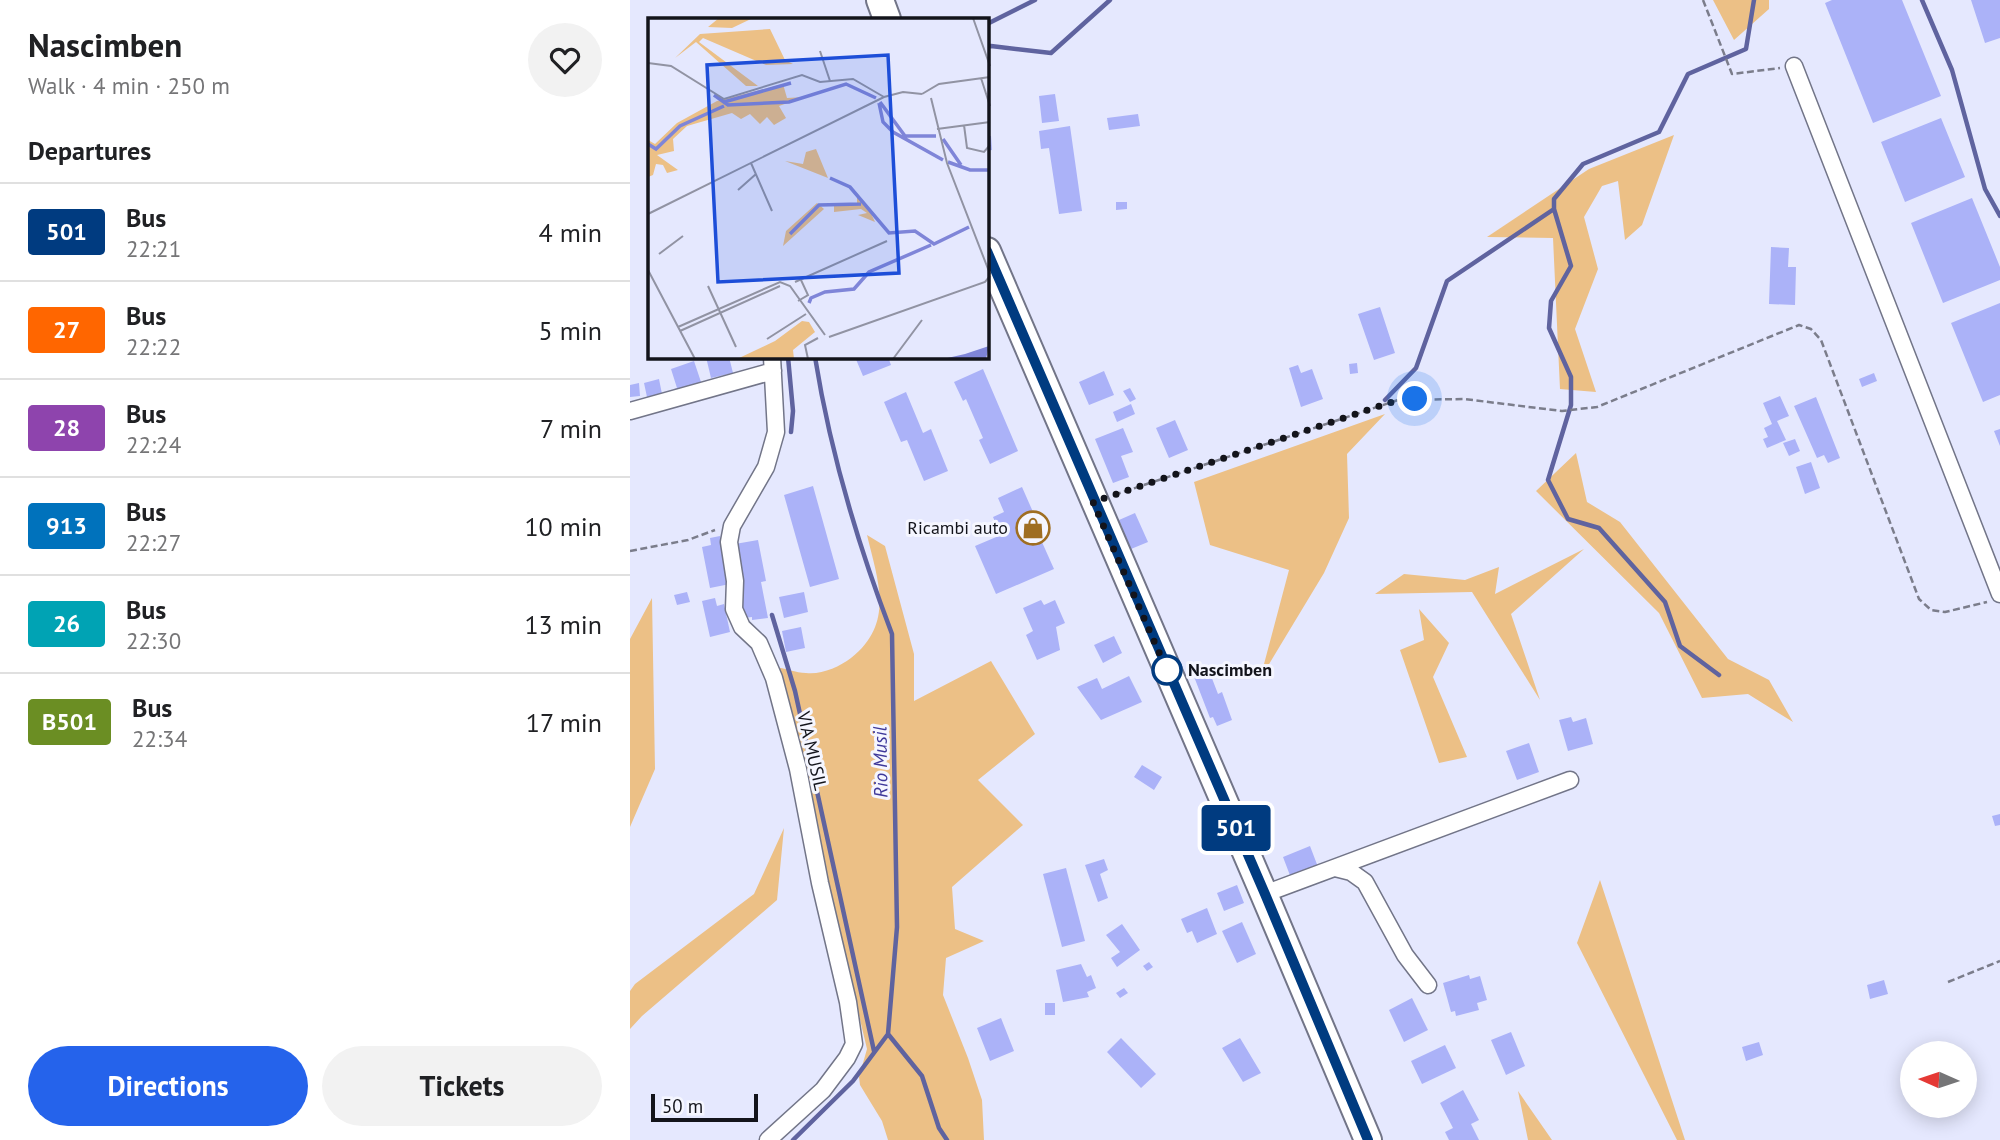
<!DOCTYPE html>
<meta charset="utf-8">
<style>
:root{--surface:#fff;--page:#f2f2f2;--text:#202124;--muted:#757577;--line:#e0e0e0;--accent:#2563eb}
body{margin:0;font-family:"PT Sans",sans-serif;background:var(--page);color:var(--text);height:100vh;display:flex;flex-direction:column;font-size:26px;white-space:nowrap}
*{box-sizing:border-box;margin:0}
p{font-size:23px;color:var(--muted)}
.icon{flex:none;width:38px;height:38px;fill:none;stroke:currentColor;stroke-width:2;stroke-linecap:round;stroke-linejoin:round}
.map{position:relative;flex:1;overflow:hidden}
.drawer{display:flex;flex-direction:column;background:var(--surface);width:630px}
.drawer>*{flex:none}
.badge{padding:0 14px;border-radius:5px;font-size:24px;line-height:46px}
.needle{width:46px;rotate:273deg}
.controls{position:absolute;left:1270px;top:1041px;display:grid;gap:14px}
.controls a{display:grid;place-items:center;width:77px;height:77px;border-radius:50%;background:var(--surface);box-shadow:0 4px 18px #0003;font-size:35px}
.scale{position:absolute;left:21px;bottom:18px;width:107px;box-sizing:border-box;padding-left:7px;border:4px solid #13141b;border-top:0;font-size:19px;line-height:24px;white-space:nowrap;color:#13141b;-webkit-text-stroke:5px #f5f6ff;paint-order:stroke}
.you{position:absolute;width:35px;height:35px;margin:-18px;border:5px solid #fff;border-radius:50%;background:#1a73e8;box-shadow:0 0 0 10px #1a73e833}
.map>.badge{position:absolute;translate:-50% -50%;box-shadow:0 0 0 4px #fff}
h2{padding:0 28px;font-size:26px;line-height:63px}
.round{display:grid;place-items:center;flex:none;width:74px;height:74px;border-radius:37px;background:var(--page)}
.summary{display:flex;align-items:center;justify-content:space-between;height:119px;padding:0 28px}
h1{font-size:33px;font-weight:700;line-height:52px}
.primary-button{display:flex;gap:14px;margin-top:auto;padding:14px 28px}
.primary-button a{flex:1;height:80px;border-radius:42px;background:var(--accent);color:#fff;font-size:28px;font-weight:700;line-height:80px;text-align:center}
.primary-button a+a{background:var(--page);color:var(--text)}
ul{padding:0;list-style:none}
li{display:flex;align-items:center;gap:21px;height:98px;padding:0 28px;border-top:2px solid var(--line)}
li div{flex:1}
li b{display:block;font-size:26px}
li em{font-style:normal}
li .badge{min-width:77px;font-weight:700;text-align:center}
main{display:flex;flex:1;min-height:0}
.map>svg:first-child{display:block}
.green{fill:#ecc086}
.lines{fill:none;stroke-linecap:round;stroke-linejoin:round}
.stream{stroke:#5f639f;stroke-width:4.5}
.building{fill:#abb2f8}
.minor-casing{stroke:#727588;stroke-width:19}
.primary-casing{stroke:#727588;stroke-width:30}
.path{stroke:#7b7d8b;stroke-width:2.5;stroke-dasharray:7 3.5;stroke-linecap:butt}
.minor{stroke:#fff;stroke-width:16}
.primary{stroke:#fff;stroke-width:26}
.line-casing{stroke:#fff;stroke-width:16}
.line{stroke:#003b80;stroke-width:10}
.walk{stroke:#13141b;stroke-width:7;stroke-dasharray:0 12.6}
.stop-dot{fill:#fff;stroke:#003b80;stroke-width:3.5}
.labels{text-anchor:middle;stroke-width:6;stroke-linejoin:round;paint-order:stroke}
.poi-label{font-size:18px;fill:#13141b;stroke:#f5f6ff;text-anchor:end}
.stop-label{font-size:18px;font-weight:bold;fill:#13141b;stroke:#f5f6ff;text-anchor:start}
.street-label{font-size:18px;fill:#13141b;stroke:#f5f6ff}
.water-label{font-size:19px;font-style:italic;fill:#3e389a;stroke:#f5f6ff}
.inset-river{fill:none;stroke:#7f85d8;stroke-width:3.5}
.inset-road{fill:none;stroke:#9193a3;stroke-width:2}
.view{fill:#1d4ed8;fill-opacity:0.15;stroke:#1d4ed8;stroke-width:3.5}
.inset-edge{fill:none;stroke:#13141b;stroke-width:3.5}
</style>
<main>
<section class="drawer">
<div class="summary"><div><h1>Nascimben</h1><p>Walk · 4 min · 250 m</p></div><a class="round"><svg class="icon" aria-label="heart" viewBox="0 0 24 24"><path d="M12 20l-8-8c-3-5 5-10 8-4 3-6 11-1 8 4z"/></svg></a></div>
<h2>Departures</h2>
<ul>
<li><span class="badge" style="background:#003b80;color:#fff">501</span><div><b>Bus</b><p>22:21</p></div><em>4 min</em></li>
<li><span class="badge" style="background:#f60;color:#fff">27</span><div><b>Bus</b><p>22:22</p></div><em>5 min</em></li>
<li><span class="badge" style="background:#8e44ad;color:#fff">28</span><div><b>Bus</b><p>22:24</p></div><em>7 min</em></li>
<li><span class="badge" style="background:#0072bc;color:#fff">913</span><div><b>Bus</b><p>22:27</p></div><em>10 min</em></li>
<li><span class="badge" style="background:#00a3b4;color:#fff">26</span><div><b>Bus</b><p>22:30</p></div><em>13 min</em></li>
<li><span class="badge" style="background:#6b8e23;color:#fff">B501</span><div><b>Bus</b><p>22:34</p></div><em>17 min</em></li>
</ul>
<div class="primary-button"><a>Directions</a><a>Tickets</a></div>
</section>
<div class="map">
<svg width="1370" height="1140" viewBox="0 0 1370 1140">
<rect width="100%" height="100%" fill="#e5e8fe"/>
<path class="green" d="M 1083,0 L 1139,0 L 1139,9 L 1104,40 Z
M 1044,135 L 1012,225 L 995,240 L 988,181 L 972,186 L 954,217 L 968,269 L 945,329 L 966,392 L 930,389 L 923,238 L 857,237 L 959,169 Z
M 755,414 L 717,454 L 719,518 L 694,573 L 630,679 L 659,570 L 580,545 L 564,482 Z
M 946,453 L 957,502 L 990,522 L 1098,659 L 1139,680 L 1163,722 L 1118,694 L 1072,698 L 1029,613 L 906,491 Z
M 237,535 L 255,546 L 284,654 L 284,701 L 361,661 L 405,734 L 348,780 L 393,825 L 322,887 L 325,929 L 354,941 L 316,958 L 313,995 L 338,1058 L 352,1100 L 354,1140 L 258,1140 L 252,1121 L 230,1085 L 229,1077 L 237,1049 L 163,737 L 144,667 C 155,668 166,673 176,673 C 191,675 209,667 221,658 C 265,623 248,581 237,535 Z
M 954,549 L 881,614 L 910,700 L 842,592 L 745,594 L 774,574 L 835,580 L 869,567 L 865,594 Z
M 22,598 L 25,769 L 0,827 L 0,639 Z
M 789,609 L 819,643 L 803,677 L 837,757 L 809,763 L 770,650 L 794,640 Z
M 154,828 L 147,900 L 12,1016 L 0,1029 L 0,991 L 5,984 L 124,894 Z
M 970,880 L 1055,1140 L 1047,1140 L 947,943 Z
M 888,1091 L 922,1140 L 898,1140 Z"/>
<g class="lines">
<path class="stream" d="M 1292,0 L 1322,70 L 1355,189 L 1370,216
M 357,24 L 405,0
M 357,47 L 361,46 L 421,53 L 480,0
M 158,357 L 163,411 L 161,432
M 755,400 L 786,368 L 817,281 L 924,209
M 142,615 L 165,691 L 244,1051
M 1089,675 L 1050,646 L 1035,602 L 969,528 L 938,519 L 918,480 L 941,405 L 941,377 L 919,328 L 921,301 L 941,266 L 924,209 L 924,199 L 953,164 L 1029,132 L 1058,74 L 1116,49 L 1124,0
M 258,1034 L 292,1076 L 309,1128 L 317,1140
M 163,1140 L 223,1081 L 258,1034 L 267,927 L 262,634 C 228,545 200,451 185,357"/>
</g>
<path class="building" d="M 1202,0 L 1272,0 L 1311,96 L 1243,123 L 1195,3 Z
M 1341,0 L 1370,0 L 1370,38 L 1355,43 Z
M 425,94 L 429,121 L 412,123 L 409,96 Z
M 508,114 L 510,126 L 479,130 L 477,118 Z
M 1311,118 L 1335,177 L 1275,202 L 1251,142 Z
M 440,126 L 452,211 L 429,214 L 419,148 L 411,149 L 409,131 Z
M 357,136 L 361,136 L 362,150 L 357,151 Z
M 1342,198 L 1370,267 L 1370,280 L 1313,303 L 1281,223 Z
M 486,202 L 497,202 L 497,209 L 486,210 Z
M 1141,247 L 1159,248 L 1158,267 L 1166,267 L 1165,305 L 1139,304 Z
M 1370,303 L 1370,395 L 1353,402 L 1321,323 Z
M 750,307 L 765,353 L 744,360 L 728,314 Z
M 76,357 L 99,357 L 103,373 L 81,378 Z
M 225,357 L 258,357 L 261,365 L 233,376 Z
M 64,361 L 73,388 L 46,397 L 44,389 L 47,388 L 41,369 Z
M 727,363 L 728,373 L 720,374 L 719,364 Z
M 668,365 L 671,373 L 682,369 L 693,399 L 671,407 L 659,368 Z
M 353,369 L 388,451 L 360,464 L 349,440 L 353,438 L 336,399 L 333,401 L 324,382 Z
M 474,371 L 484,395 L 459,405 L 449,382 Z
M 1244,373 L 1247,381 L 1232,387 L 1229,379 Z
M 29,379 L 32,394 L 17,397 L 14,383 Z
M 9,383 L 10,396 L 0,397 L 0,385 Z
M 500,388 L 506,399 L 500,402 L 493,391 Z
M 276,392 L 293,433 L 301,429 L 318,471 L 294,481 L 277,440 L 271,442 L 254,402 Z
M 1150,396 L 1159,416 L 1147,421 L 1156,440 L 1137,448 L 1133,439 L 1138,437 L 1134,428 L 1142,424 L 1133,403 Z
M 1186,397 L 1210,458 L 1198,463 L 1194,455 L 1187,458 L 1164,406 Z
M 501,404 L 505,414 L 487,422 L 483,412 Z
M 545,420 L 558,450 L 539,458 L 526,428 Z
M 493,428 L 503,452 L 491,456 L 499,477 L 483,483 L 465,439 Z
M 1370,429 L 1370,446 L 1364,431 Z
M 1165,439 L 1170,451 L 1159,456 L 1153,443 Z
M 1181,462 L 1190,488 L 1175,494 L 1166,467 Z
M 183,486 L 209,579 L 180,587 L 154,495 Z
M 392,487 L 407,521 L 403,522 L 424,569 L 366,594 L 345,546 L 371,535 L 363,517 L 374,512 L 368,498 Z
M 505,513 L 518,542 L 501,549 L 489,520 Z
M 90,536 L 100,584 L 80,588 L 72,547 L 81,545 L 80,538 Z
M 128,540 L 136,581 L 131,582 L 138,618 L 122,620 L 122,617 L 114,618 L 109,590 L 114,589 L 105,544 Z
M 57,592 L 60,602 L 47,605 L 44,595 Z
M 174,592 L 178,612 L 154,618 L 149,597 Z
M 85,598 L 87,606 L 94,604 L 100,632 L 80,637 L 72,601 Z
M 411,600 L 414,605 L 425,600 L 435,623 L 426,627 L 430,650 L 407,660 L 396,635 L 403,631 L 393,608 Z
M 171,627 L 175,648 L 156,652 L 152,631 Z
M 484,636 L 492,653 L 473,663 L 464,645 Z
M 578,668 L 588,694 L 592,692 L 602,720 L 587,726 L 583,717 L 580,718 L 563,674 Z
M 499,676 L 512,702 L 471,720 L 447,687 L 467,678 L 472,689 Z
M 941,717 L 943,722 L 956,718 L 963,744 L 938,751 L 929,720 Z
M 899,743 L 909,772 L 887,780 L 876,751 Z
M 512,765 L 532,777 L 524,790 L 504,777 Z
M 1370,814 L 1370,825 L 1365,826 L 1362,816 Z
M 680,846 L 688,867 L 661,878 L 653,857 Z
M 474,859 L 478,870 L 470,874 L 478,898 L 468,902 L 455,865 Z
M 436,868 L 455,941 L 432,947 L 413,874 Z
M 607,885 L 614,903 L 594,911 L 587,893 Z
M 577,908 L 587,934 L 567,943 L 562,931 L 557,933 L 551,919 Z
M 612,922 L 626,954 L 607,963 L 592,931 Z
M 492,924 L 510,950 L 487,967 L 481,958 L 490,952 L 476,935 Z
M 519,962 L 523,967 L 517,971 L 513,966 Z
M 451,964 L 457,977 L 461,975 L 466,988 L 457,992 L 459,997 L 433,1002 L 426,970 Z
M 839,975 L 840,979 L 850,976 L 857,1000 L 847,1003 L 849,1010 L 826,1016 L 825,1011 L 821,1012 L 813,983 Z
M 1254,980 L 1258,994 L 1240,999 L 1237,985 Z
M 494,988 L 498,993 L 490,998 L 486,993 Z
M 782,998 L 798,1030 L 774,1042 L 759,1010 Z
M 415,1003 L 425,1003 L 425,1015 L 415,1015 Z
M 371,1018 L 384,1051 L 360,1061 L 347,1028 Z
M 881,1032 L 895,1066 L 876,1075 L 861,1040 Z
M 491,1038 L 526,1074 L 511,1088 L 477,1052 Z
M 610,1038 L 631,1073 L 613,1082 L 592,1048 Z
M 1129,1042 L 1133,1055 L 1116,1061 L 1112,1047 Z
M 815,1045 L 826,1068 L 792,1084 L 781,1061 Z
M 833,1090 L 849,1120 L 841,1124 L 849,1140 L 819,1140 L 815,1132 L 823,1128 L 810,1103 Z"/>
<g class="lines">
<defs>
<path id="minor" d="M 1164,66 L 1370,594
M 0,411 L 143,371
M 705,868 L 721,872 L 735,882 L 775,955 L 798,985
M 634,894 L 940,780
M 138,1140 L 193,1090 L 217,1058 L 224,1044 L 218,1002 L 190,883 L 168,769 L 144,678 L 129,643 L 112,627 L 104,609 L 105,581 L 99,542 L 102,526 L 136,467 L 146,432 L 142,357"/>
<path id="primary" d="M 250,0 L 257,19
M 357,251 L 634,894 L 738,1140"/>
</defs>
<use href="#minor" class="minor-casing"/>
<use href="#primary" class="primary-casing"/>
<path class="path" d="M 1073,0 L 1102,74 L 1150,68
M 484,495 L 768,400 L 834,399 L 932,411 L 967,407 L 1169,325 L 1181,329 L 1191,340 L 1289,599 L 1301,610 L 1315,612 L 1357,602
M 0,551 L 58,540 L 85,530
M 1318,982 L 1370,961"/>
<use href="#minor" class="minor"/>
<use href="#primary" class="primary"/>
</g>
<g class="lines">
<defs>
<path id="line" d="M 357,251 L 635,894 L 738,1140"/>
</defs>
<use href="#line" class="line-casing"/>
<use href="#line" class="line"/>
<path class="walk" d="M 537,670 L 538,673 L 463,502 L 768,400 L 785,399"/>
</g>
<defs>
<symbol id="shop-ring" viewBox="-11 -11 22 22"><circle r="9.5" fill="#f5f6ff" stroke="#9f6e22" stroke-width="1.5"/><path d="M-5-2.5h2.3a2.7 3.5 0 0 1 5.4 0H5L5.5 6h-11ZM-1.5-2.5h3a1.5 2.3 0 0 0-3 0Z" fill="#9f6e22"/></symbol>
</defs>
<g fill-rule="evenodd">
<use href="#shop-ring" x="384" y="509" width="38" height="38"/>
</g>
<circle class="stop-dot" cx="537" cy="670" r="14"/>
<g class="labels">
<g class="poi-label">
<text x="378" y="534">Ricambi auto</text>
</g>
<g class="stop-label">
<text x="558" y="676">Nascimben</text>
</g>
<g class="street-label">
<text transform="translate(182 751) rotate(77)" y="6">VIA MUSIL</text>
</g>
<g class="water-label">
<text transform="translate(250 762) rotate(-91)" y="7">Rio Musil</text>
</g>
</g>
<g transform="translate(18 18)">
<rect width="341" height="341" fill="#e5e8fe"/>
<path d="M 71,0 L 105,0 L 84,10 L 60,9 ZM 122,11 L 137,42 L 145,46 L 118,47 L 55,20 L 51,24 L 110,68 L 98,68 L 48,24 L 27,40 L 52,16 ZM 135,66 L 139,80 L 157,79 L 131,88 L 138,100 L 126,107 L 119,99 L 112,106 L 102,96 L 93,101 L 84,95 L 39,108 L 25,121 L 26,133 L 9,137 L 30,152 L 19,155 L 15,147 L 8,146 L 5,157 L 0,159 L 0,122 L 7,126 L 29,105 L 69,83 ZM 168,131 L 180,160 L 137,143 L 155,146 L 158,134 ZM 209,175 L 221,191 L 227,204 L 210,197 L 219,195 L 213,191 L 186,194 L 186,188 L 209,186 ZM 169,185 L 176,191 L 135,228 L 138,213 ZM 154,303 L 161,304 L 167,314 L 145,332 L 146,341 L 89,341 L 127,323 Z" fill="#ecc086"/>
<path d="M 341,328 L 338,341 L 295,341 L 317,336 Z" fill="#7f85d8"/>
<path class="inset-river" d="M 66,77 L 80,87 L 141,84 L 198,66 L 228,80M 76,84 L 143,65M 232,84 L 257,118 L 288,118M 231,85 L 235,104 L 245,114 L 295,142M 295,121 L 313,147M 0,126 L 8,131 L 32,108 L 76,88M 300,144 L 322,152 L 342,152M 182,160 L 202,169 L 241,215 L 267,213 L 286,226 L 321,209M 142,216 L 171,187 L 213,186M 161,285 L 163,280 L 177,274 L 206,271 L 221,254 L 283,227"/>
<path class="inset-road" d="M 325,0 L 342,48M 172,33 L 182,63M 0,45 L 23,48 L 76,81 L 154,57 L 172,64 L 205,61 L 236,79M 333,60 L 342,88M 274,76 L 291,66 L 342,59M 283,80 L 299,145 L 342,256M 316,107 L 319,130 L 336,134 L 342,127M 289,111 L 342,104M 103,145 L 124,193M 90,172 L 108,156M 0,196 L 236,79 L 255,74 L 274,76M 11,236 L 35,218M 0,252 L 47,341M 147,264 L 239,223M 60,268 L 88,329M 150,283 L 160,277 L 153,262M 30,309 L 132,264 L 142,268 L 177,317M 32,313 L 132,268M 181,319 L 337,264 L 342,258M 119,321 L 158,296M 160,341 L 157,327 L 170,320M 245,341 L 274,302"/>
<path class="view" d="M 240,37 L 251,255 L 70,264 L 59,47 Z"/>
<rect width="341" height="341" class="inset-edge"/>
</g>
</svg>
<div class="controls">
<a><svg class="needle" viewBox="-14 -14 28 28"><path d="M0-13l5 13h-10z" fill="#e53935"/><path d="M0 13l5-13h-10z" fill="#757577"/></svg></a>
</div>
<div class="scale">50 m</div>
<div class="you" style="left:785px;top:399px"></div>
<b class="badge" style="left:606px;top:828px;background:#003b80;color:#fff">501</b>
</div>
</main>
